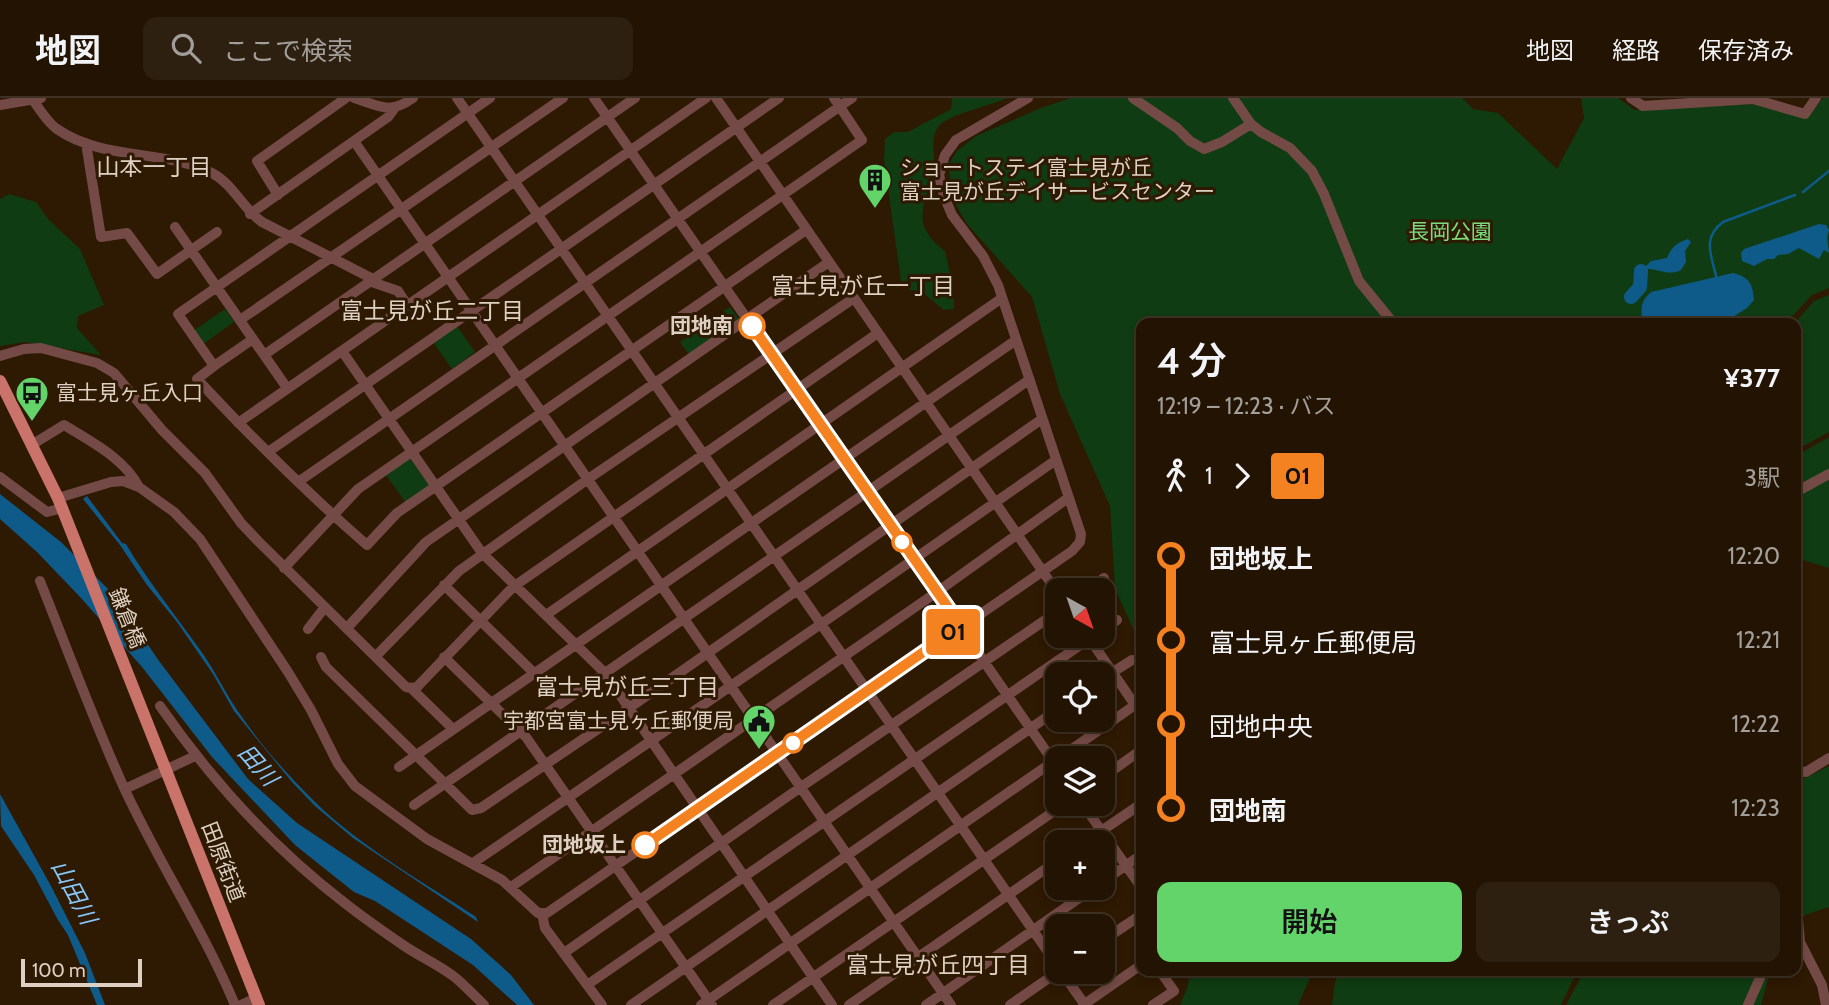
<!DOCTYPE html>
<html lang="ja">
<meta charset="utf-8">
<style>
:root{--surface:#221302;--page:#2e2011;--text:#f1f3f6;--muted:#a29e99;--line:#3f3224;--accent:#62d469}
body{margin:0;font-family:Cabin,"Noto Sans JP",sans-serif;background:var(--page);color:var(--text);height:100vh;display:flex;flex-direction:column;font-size:26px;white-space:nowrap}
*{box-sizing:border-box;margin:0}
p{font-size:23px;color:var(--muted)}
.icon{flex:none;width:38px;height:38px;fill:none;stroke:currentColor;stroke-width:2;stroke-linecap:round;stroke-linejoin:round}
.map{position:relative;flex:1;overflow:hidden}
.details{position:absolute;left:1136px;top:220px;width:665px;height:658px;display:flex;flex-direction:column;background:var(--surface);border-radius:14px;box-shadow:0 4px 10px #0003,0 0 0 2px var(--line)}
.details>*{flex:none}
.badge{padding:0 14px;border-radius:5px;font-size:24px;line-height:46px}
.needle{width:46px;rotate:140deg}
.buttons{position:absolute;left:1045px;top:480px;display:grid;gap:14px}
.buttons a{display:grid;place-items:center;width:70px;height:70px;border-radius:14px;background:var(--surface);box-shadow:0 4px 10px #0003,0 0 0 2px var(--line);font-size:35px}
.scale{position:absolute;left:21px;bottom:18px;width:121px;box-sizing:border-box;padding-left:7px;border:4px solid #ded0c2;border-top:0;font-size:19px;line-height:24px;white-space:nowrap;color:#ded0c2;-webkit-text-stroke:5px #2e1902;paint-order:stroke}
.map>.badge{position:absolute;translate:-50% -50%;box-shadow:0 0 0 4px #fff}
.legs{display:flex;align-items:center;gap:10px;height:77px;padding:0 21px;font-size:23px}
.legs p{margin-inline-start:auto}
.headline{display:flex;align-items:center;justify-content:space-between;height:119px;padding:0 21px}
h1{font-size:38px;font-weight:600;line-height:52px}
.primary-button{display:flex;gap:14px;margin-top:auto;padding:14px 21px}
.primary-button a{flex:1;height:80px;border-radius:14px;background:var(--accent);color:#111;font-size:28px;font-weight:600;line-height:80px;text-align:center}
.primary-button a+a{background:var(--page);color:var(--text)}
ul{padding:0 21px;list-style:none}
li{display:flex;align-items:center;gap:24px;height:84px;font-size:26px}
li i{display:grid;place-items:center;width:10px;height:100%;margin:0 9px;background:currentColor}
li i::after{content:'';width:18px;height:18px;margin:-9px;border:5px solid;border-radius:50%;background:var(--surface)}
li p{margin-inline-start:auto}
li:first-child i{background:linear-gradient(#0000 50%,currentColor 0)}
li:last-child i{background:linear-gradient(currentColor 50%,#0000 0)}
header{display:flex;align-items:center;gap:42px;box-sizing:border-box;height:98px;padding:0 35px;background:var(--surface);border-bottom:2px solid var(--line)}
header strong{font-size:33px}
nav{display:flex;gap:38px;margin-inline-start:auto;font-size:24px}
.search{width:490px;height:63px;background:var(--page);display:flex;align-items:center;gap:18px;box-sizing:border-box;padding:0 24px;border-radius:14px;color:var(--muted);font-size:26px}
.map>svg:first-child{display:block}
.green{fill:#0f3c12}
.water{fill:#0e5b8a}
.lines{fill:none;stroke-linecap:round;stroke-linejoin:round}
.stream{stroke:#0e5b8a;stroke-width:2.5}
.river{stroke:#0e5b8a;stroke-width:14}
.minor{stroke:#744a46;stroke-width:10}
.major{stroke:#c9736b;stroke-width:12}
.line-1-casing{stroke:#fff;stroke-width:16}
.line-1{stroke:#f58220;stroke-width:10}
.stop-1-dot{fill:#fff;stroke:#f58220;stroke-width:3.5}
.labels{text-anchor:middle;stroke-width:6;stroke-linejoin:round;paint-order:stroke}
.poi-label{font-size:21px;fill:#ded0c2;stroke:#2e1902;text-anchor:start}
.park-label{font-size:21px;fill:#7cdc7d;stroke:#2e1902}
.stop-label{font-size:21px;font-weight:bold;fill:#ded0c2;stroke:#2e1902;text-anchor:end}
.street-label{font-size:21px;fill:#ded0c2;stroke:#2e1902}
.neighbourhood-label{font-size:23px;fill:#ded0c2;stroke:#2e1902}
.water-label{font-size:23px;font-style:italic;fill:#88c7f9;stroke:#2e1902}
</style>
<header>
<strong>地図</strong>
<div class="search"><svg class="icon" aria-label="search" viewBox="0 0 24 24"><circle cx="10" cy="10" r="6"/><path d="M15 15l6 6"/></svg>ここで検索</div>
<nav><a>地図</a><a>経路</a><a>保存済み</a></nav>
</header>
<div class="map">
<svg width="1829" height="907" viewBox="0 0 1829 907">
<rect width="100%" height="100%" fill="#2e1902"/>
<path class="green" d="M 952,0 L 1007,0 C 991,8 948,16 938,29 C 930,41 935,53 934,66 C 933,85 920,104 923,124 C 925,136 936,146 945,153 L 954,194 L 954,211 L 944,212 L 922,194 L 902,190 L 884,62 L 885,41 L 894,34 L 908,34 L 951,11 Z
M 1071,0 L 1462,0 L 1473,11 L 1498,15 L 1557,71 L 1584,20 L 1581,0 L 1618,0 L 1635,12 L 1756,6 L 1808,19 L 1823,0 L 1829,0 L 1829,190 L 1812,197 L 1785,226 L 1141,226 L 1141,548 L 1115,491 L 1110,408 L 1060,296 L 1032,199 L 967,126 L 956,107 L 951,89 L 948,67 L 957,53 L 976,38 L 1041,10 Z
M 9,96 L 36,104 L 49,122 L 80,151 L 104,207 L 78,218 L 77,230 L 101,257 L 25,244 L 0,248 L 0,101 Z
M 1829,197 L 1829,334 L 1796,352 L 1796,226 L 1794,226 L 1814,203 Z
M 730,209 L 739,221 L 739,224 L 690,258 L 680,244 Z
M 225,211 L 234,224 L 203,246 L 193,233 Z
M 457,228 L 475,254 L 452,271 L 433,244 Z
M 1829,339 L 1829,470 L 1796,460 L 1796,358 Z
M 410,360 L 430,388 L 406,405 L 386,377 Z
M 1829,668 L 1829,809 L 1805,817 L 1796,826 L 1796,678 L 1805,680 Z
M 1190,873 L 1313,873 L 1298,907 L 1180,907 L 1188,888 Z
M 1340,873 L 1577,873 L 1561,907 L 1332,907 L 1335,884 Z
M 1584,873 L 1651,873 L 1638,878 L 1642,880 L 1654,873 L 1770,873 L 1761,907 L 1566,907 Z"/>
<path class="water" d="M 1819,126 L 1826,127 L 1829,132 L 1827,139 L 1829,155 L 1824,152 L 1819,161 L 1799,150 L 1788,156 L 1778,157 L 1774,161 L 1767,161 L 1754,168 L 1742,163 L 1741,155 L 1744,151 Z
M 1688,141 L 1691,144 L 1685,153 L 1686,164 L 1681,172 C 1666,180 1653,166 1641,173 L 1651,163 L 1667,160 C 1672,149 1676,145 1688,141 Z
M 1733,175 C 1749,179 1753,186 1754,202 L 1747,210 L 1722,226 L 1648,226 L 1642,221 C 1641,208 1641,203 1651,194 Z
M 0,396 L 61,444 L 115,498 L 159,563 L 248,681 L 297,725 L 471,841 L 511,877 L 534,907 L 517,907 L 473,867 L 375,803 L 354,794 L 295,747 L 212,659 L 142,569 L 81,500 L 37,454 L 0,421 Z
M 87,398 L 122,445 L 126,446 C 149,485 177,519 203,556 C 217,576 227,599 242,619 C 263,650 289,678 315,704 C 362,750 422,783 476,819 L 478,824 L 353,740 L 315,708 L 292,684 L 234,613 L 213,576 L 177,524 L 147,487 L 120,447 L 83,401 Z
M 0,696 L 51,788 L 85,855 L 105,907 L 97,907 L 68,837 L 58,822 L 34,777 L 1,728 Z"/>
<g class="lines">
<path class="stream" d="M 1803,94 L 1829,73
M 1717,182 C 1712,159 1701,140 1723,124 L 1795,97"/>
<path class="river" d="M 1631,199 L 1640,189 L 1641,173"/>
<path class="minor" d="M 354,0 C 380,8 389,17 413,0
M 457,0 L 1057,867
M 490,0 L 178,216 L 214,268 L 197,281 C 251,339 307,395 367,447 L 397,415 L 806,132
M 594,0 L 1057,669
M 716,0 L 1057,494
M 1133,0 L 1177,30 L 1190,43 L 1204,51 L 1222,44 L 1251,26
M 1233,0 L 1251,26 L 1261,34 L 1290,50 L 1312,73 L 1324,96 L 1359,183 L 1394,226
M 1631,0 L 1643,8 L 1753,1 L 1805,16 L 1816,0
M 33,2 C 40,12 48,25 57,31 C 103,63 164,51 212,75 C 233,86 243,111 262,124 L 373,181
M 0,7 L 41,0
M 354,43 L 951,907
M 86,45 L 101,139 L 127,135 L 157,176 L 217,134
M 278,97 L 257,63 L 346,0
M 250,116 L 388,19 L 394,11
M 175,129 L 287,290
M 369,183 L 398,193 L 407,207
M 240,222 L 563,0
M 342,253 L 482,455 L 605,575 L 832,907
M 264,257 L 635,0
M 0,258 L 24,251 L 41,250 L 97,265 L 114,275 L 162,332 L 205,375 L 241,425 L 258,443 L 406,589 L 411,590 L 417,589 L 513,489 L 878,235
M 214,268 L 253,241
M 238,325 L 706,0
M 33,346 L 64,327 C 90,343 124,360 139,389
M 268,354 L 779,0
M 0,379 L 47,414 L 63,410
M 298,384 L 852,0
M 1796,394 L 1829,376
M 58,400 L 111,384 L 123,383 L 139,389 L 174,414 L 200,441 L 288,574 L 311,612 L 338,666 L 355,688 L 427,741 L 502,782 L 538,815 L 547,815 L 1072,453 L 1080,444 L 1081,436 L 998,187 L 983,158 L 952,117 L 944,98 L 939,77 L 945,57 L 956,42 L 1028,0
M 284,470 L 358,391 L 862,42 L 834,0
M 40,483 C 68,553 94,624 125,692 C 159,765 204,833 235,907
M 444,487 L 534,575
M 1088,492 L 1104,480
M 546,517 L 1002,200
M 347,530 L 426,444 L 829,164
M 308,531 L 325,509
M 1102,532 L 1117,522
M 376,558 L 459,473 L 588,381 L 854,200
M 321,559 L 326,569 L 472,712 L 481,710 L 629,610 L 1042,321
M 444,559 L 526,639 L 712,907
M 1102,581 L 1132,562
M 411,590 L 453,631
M 160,608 C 212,683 274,751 346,806 C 364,820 384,834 403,847 C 420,859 440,867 457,881 C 466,889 475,898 484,907
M 1059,660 L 1135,607 L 1087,537
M 399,669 L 1016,242
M 1796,673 L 1806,674 L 1829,660
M 1102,680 L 1141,652
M 125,691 L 195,658
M 1082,705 L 1141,789
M 414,707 L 1029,282
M 1085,744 L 1141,706
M 473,765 L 821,526 L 1056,362
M 1102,784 L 1141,757
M 511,789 L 937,494 L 1068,400
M 1796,798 L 1800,844 L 1822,887 L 1826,907
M 542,816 L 545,830 L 602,907
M 1102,843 L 1141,817
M 564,855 L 801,689 L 1057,514
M 1061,873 L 1085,907
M 587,887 L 1095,537
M 241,907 L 256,900
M 631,907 L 1057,612
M 701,907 L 1057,661
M 773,907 L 1066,705
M 849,907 L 1057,763
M 926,907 L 1095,789
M 1010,907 L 1059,873
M 1083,907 L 1141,867
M 1153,907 L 1174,893 L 1160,873
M 1748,907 L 1763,873"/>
<path class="major" d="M 0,283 L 58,400 L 259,907"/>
</g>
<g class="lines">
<defs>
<path id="line-1" d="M 645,747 L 961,528 L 752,228"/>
</defs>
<use href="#line-1" class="line-1-casing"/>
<use href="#line-1" class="line-1"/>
</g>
<defs>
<symbol id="building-pin" viewBox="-11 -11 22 30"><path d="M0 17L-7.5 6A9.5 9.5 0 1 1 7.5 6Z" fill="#62d469" stroke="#2e1902"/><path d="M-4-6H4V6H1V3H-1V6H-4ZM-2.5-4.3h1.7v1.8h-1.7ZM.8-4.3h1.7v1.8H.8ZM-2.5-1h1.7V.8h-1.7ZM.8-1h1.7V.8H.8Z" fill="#111"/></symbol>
<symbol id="bus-pin" viewBox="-11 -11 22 30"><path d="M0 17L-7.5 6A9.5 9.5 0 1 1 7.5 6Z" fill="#62d469" stroke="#2e1902"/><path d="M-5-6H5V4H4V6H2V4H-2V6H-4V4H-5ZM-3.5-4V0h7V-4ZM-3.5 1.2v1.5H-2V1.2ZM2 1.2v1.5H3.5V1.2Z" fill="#111"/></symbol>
<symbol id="civic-pin" viewBox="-11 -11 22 30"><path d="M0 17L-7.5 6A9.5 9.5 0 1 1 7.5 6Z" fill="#62d469" stroke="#2e1902"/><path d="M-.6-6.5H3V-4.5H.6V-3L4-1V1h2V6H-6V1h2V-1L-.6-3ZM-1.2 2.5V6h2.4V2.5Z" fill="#111"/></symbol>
</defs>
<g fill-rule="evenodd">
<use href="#building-pin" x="856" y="63" width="38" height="52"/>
<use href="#bus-pin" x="13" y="276" width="38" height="52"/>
<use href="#civic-pin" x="740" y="604" width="38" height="52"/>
</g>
<g class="stop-1-dot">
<circle cx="752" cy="228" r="12"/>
<circle cx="902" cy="444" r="9"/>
<circle cx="793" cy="645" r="9"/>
<circle cx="645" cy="747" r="12"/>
</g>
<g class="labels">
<g class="poi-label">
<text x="900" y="77">ショートステイ富士見が丘<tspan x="900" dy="24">富士見が丘デイサービスセンター</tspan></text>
<text x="56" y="302">富士見ヶ丘入口</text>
<text x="734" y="630" text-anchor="end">宇都宮富士見ヶ丘郵便局</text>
</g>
<g class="park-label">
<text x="1450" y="141">長岡公園</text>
</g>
<g class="stop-label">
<text x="733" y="235">団地南</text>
<text x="626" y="754">団地坂上</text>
</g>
<g class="street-label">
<text transform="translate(127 520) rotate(68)" y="7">鎌倉橋</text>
<text transform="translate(223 764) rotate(69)" y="7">田原街道</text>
</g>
<g class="neighbourhood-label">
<text x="154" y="77">山本一丁目</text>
<text x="863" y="196">富士見が丘一丁目</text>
<text x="432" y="221">富士見が丘二丁目</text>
<text x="627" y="597">富士見が丘三丁目</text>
<text x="938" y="875">富士見が丘四丁目</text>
</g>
<g class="water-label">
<text transform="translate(258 667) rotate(49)" y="8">田川</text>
<text transform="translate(74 794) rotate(62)" y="8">山田川</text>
</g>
</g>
</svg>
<div class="buttons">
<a><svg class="needle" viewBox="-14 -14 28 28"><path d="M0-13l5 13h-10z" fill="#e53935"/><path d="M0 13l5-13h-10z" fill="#a29e99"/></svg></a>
<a><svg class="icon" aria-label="locate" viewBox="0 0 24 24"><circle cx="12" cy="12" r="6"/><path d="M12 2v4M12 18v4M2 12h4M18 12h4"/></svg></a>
<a><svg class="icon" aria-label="layers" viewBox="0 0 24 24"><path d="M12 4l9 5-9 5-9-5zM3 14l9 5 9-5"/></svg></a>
<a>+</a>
<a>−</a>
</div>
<div class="scale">100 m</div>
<b class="badge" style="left:953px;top:534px;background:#f58220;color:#111">01</b>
<section class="details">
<div class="headline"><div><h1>4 分</h1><p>12:19 – 12:23 · バス</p></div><b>¥377</b></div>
<div class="legs"><svg class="icon" aria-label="walk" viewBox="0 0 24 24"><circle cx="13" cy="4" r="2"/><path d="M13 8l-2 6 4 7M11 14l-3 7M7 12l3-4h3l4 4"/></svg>1<svg class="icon" aria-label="forward" viewBox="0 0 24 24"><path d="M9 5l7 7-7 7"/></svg><b class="badge" style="background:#f58220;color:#111">01</b><p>3駅</p></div>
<ul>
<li><i style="color:#f58220"></i><b>団地坂上</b><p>12:20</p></li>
<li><i style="color:#f58220"></i><span>富士見ヶ丘郵便局</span><p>12:21</p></li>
<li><i style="color:#f58220"></i><span>団地中央</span><p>12:22</p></li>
<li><i style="color:#f58220"></i><b>団地南</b><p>12:23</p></li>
</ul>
<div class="primary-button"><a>開始</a><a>きっぷ</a></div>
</section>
</div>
